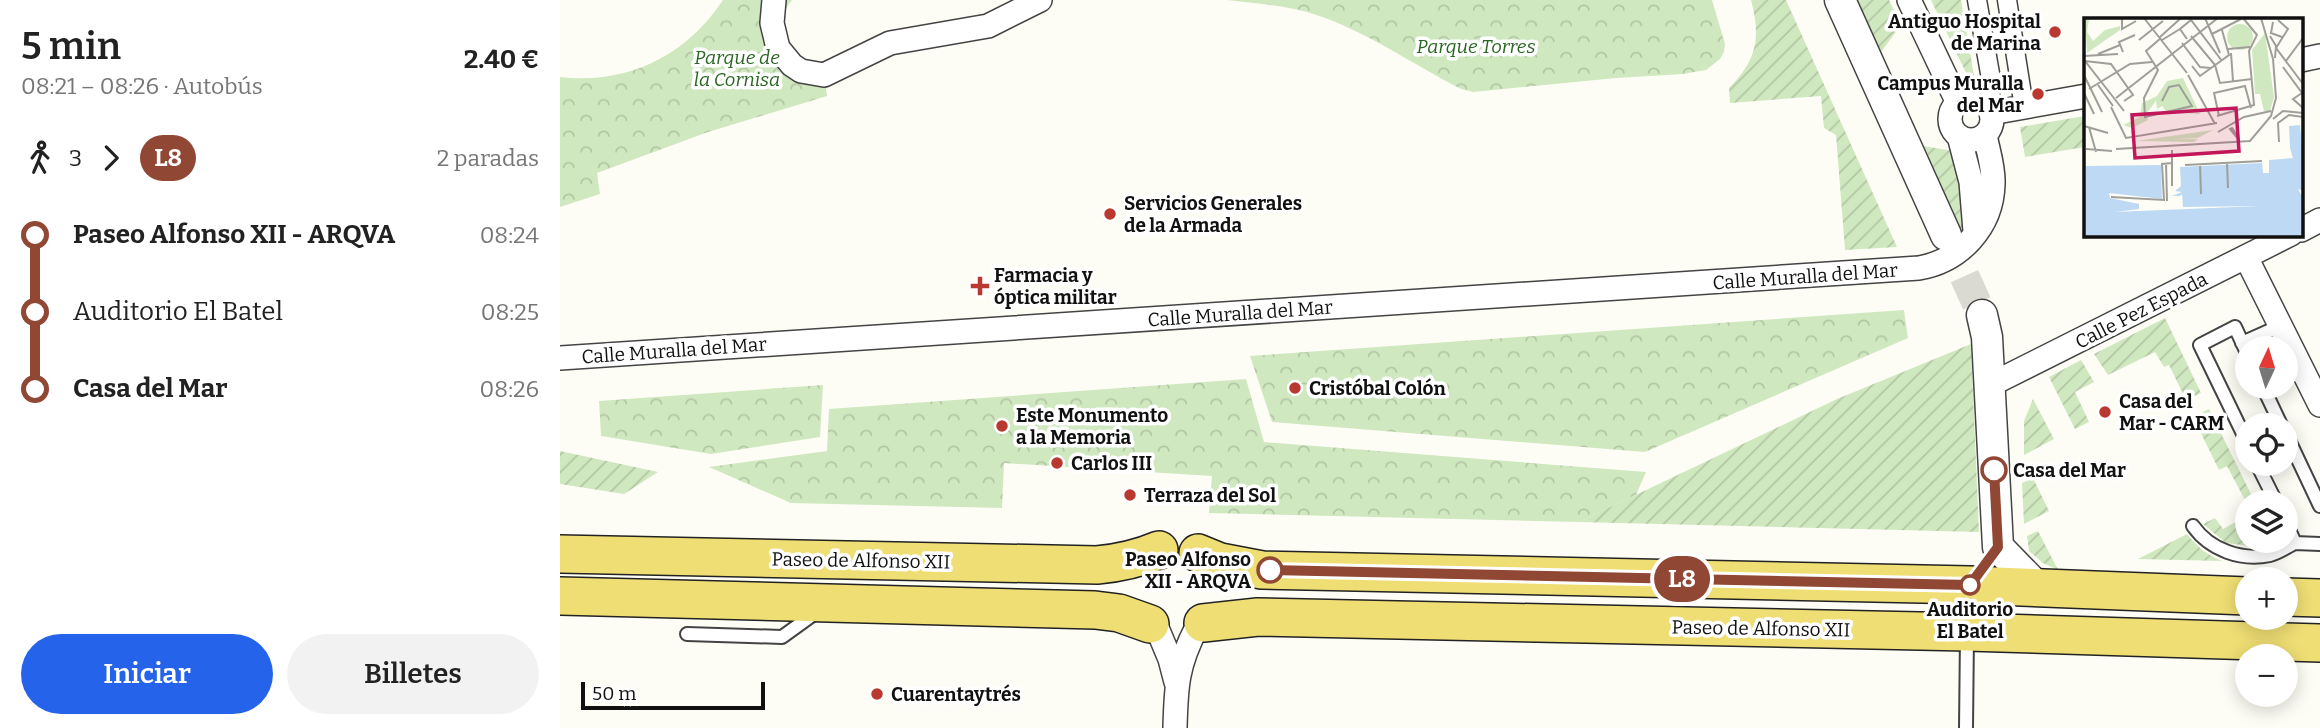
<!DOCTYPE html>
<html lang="es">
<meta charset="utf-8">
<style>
:root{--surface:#fff;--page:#f2f2f2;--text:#222;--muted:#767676;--accent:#2563eb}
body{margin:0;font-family:Bitter,serif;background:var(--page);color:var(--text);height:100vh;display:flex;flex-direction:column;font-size:26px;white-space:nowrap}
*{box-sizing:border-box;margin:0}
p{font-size:23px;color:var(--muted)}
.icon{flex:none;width:38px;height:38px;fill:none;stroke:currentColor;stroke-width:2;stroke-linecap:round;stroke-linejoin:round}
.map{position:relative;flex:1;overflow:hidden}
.sheet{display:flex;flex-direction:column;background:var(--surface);width:560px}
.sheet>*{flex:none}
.badge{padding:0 14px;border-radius:23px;font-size:24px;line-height:46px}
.needle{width:46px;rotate:4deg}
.tools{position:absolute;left:1675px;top:336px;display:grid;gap:14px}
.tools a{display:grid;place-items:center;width:63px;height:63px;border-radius:50%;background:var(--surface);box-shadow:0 4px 18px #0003;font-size:35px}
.scale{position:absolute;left:21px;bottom:18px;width:184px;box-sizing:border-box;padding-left:7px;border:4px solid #111;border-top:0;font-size:19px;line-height:24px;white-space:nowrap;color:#111;-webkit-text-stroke:5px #fff;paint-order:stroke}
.map>.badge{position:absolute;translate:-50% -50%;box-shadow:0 0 0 4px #fff}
.legs{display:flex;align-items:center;gap:10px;height:77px;padding:0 21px;font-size:23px}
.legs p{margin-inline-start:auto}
.overview{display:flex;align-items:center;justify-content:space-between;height:119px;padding:0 21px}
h1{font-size:38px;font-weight:600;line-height:52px}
.button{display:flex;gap:14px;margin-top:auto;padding:14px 21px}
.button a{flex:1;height:80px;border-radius:42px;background:var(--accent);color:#fff;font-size:28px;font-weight:600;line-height:80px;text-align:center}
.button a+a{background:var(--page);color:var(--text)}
ul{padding:0 21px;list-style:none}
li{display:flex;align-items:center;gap:24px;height:77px;font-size:26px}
li i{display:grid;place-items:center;width:10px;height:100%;margin:0 9px;background:currentColor}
li i::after{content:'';width:18px;height:18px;margin:-9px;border:5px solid;border-radius:50%;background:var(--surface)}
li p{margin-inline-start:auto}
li:first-child i{background:linear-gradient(#0000 50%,currentColor 0)}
li:last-child i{background:linear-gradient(currentColor 50%,#0000 0)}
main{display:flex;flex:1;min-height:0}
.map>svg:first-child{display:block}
.park{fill:url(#park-crowns)}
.garden{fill:url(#garden-furrows)}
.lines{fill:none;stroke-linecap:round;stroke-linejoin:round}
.tertiary-tunnel{stroke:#dadad3;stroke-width:30;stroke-dasharray:30 15;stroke-linecap:butt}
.service-casing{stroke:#444;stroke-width:16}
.pedestrian-casing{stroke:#444;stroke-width:21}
.minor-casing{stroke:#444;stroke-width:26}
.tertiary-casing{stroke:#444;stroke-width:33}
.primary-casing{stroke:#222;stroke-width:40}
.service{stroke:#fff;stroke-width:12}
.pedestrian{stroke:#fff;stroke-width:18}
.minor{stroke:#fff;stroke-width:23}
.tertiary{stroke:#fff;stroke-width:30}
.primary{stroke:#efde74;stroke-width:37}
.line-1-casing{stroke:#fff;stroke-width:16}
.line-1{stroke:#904734;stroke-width:10}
.poi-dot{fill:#b93931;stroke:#fff;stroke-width:2.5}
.stop-1-dot{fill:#fff;stroke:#904734;stroke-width:3.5}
.labels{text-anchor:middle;stroke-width:7;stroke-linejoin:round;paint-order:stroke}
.poi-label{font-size:19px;font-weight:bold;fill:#111;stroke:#fff;text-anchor:start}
.park-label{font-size:19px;font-style:italic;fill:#2b6524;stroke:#fff}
.street-label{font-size:19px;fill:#111;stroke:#fff}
.stop-label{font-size:19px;font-weight:bold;fill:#111;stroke:#fff;text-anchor:start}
.inset-road{fill:none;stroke:#9f9f9a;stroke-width:2}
.view{fill:#c2185b;fill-opacity:0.15;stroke:#c2185b;stroke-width:3.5}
.inset-edge{fill:none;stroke:#111;stroke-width:3.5}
</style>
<main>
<section class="sheet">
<div class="overview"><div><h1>5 min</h1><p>08:21 – 08:26 · Autobús</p></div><b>2.40 €</b></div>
<div class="legs"><svg class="icon" aria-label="walk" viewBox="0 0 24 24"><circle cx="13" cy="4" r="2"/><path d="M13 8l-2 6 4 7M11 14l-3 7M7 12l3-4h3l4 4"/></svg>3<svg class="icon" aria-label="forward" viewBox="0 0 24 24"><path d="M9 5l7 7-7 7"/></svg><b class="badge" style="background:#904734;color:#fff">L8</b><p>2 paradas</p></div>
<ul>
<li><i style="color:#904734"></i><b>Paseo Alfonso XII - ARQVA</b><p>08:24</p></li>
<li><i style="color:#904734"></i><span>Auditorio El Batel</span><p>08:25</p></li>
<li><i style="color:#904734"></i><b>Casa del Mar</b><p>08:26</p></li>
</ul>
<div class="button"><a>Iniciar</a><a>Billetes</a></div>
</section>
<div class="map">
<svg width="1760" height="728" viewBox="0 0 1760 728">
<defs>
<pattern id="park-crowns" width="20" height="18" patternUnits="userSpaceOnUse" patternTransform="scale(1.75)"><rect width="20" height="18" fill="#d0e8c0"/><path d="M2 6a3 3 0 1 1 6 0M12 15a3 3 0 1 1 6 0" fill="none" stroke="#b2c6a4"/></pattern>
<pattern id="garden-furrows" width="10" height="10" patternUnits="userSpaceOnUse" patternTransform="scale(1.75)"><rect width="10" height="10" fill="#d0e8c0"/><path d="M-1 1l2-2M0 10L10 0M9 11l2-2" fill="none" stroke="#b2c6a4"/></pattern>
</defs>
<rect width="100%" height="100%" fill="#fefdf5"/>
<path class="park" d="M 163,0 L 232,0 C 219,15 220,36 231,52 C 238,61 254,68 264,75 L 267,96 L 148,132 L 37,173 L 40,194 L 0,207 L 0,77 C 67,85 126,56 163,0 Z
M 667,0 L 1152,0 L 1165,44 L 1164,52 L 1160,59 L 1146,70 L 1123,74 L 1056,78 L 913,92 L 901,89 C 850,63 802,28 747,12 C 721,5 693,3 667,0 Z
M 1344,310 L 1348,338 L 1085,452 L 712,422 L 690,356 Z
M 686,379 L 704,442 L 1086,472 L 1076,495 L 1019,522 L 649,513 L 652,476 L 444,463 L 442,508 L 231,503 L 149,467 L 267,451 L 269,409 Z
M 263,385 L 260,437 L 151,454 L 41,436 L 39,401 Z"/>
<path class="garden" d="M 1191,0 L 1226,0 L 1337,247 L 1285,250 L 1276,135 L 1264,128 L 1261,96 L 1170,103 L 1169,88 C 1197,60 1201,38 1191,0 Z
M 1297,0 L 1329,0 L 1341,25 L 1321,52 Z
M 1371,0 L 1401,0 L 1415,82 L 1409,79 Z
M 1525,116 L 1525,147 L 1465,157 L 1460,127 Z
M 1364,146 L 1393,151 L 1401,184 L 1404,227 L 1400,228 Z
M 1605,318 L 1641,393 L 1626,400 L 1609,365 L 1604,367 L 1595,352 L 1548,375 L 1534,354 Z
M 1411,344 L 1419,532 L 1019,522 L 1277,399 Z
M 1521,360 L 1534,382 L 1515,392 L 1529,422 L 1515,429 L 1489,377 Z
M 1473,399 L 1494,439 L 1464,455 L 1464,421 Z
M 1649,409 L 1695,502 L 1687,502 L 1687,504 L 1667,466 L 1659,470 L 1633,417 Z
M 0,451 L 98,472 L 64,494 L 0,484 Z
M 1473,478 L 1489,511 L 1464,524 L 1462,483 Z
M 1655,518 L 1663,529 L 1681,519 L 1687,526 L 1687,541 L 1701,541 L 1707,548 L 1666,543 L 1643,524 Z
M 1478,531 L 1498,570 L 1483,563 L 1469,551 L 1467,536 Z
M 1627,534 C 1637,547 1647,555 1662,561 L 1578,559 Z"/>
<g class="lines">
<path class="tertiary-tunnel" d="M 1386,235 L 1422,315"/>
<defs>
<path id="service" d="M 1682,343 L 1720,326
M 1687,353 L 1675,327 L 1640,345 L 1687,442
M 1703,387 L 1721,425
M 1726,434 L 1760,506
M 1697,464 L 1716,502
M 1726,523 L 1735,543 L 1760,544
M 1633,526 C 1650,550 1681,561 1710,555 C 1719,553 1728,546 1735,543
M 127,634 L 222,637 L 258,611
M 1406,728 L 1407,634"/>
<path id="pedestrian" d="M 1417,0 L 1431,79 L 1430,109
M 1447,0 L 1464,107"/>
<path id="minor" d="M 214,0 L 212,23 L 218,48 L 232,65 L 241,71 L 264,75 L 330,43 L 428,26 L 480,0
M 1349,0 L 1398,103
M 1741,60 L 1760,56
M1390 119a21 21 0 1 1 42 0a21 21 0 1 1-42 0Z
M 1431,113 L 1526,96
M 1399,136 L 1411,182 L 1415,231
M 1741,230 L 1760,220
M 1686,257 L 1760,405
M 0,358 L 1359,268 C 1400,261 1432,227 1433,184 C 1434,168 1428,151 1425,135
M 1430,385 L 1731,234
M 597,628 L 610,659 L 616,682
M 615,728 C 616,686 617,665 637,627"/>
<path id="tertiary" d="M 1280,0 L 1386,235
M 1422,315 L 1427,337 L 1438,547
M 1438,547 L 1478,588"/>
<path id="primary" d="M 638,553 L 660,562 L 702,570 L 1410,585 L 1687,596
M 0,554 L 537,565 C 559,563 578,559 599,550
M 0,596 L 535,610 L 559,613 L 590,624
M 1726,597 L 1760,598
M 643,623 L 698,617 L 1407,632 L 1760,643"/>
</defs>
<use href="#service" class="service-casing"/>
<use href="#pedestrian" class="pedestrian-casing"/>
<use href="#minor" class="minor-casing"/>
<use href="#tertiary" class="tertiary-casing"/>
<use href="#primary" class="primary-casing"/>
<use href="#service" class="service"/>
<use href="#pedestrian" class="pedestrian"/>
<use href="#minor" class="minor"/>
<use href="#tertiary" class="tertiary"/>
<use href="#primary" class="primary"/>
</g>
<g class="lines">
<defs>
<path id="line-1" d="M 710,570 L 1410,585 L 1438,547 L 1434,470"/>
</defs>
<use href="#line-1" class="line-1-casing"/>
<use href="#line-1" class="line-1"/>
</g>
<g class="poi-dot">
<circle cx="1495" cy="32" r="7"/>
<circle cx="1478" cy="94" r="7"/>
<circle cx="550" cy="214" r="7"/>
<path d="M416.5 275.5h7v7h7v7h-7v7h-7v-7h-7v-7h7z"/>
<circle cx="735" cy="388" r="7"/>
<circle cx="1545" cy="412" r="7"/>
<circle cx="442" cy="426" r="7"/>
<circle cx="497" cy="463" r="7"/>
<circle cx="570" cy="495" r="7"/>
<circle cx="317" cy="694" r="7"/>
</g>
<g class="stop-1-dot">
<circle cx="1434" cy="470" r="12"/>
<circle cx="710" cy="570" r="12"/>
<circle cx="1410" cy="585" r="9"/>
</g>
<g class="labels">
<g class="poi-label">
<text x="1481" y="28" text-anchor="end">Antiguo Hospital<tspan x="1481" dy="22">de Marina</tspan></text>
<text x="1464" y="90" text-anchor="end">Campus Muralla<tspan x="1464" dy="22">del Mar</tspan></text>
<text x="564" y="210">Servicios Generales<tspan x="564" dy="22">de la Armada</tspan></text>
<text x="434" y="282">Farmacia y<tspan x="434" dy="22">óptica militar</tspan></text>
<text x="749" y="395">Cristóbal Colón</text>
<text x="1559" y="408">Casa del<tspan x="1559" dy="22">Mar - CARM</tspan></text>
<text x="456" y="422">Este Monumento<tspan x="456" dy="22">a la Memoria</tspan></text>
<text x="511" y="470">Carlos III</text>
<text x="584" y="502">Terraza del Sol</text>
<text x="331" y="701">Cuarentaytrés</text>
</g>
<g class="park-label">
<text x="916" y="53">Parque Torres</text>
<text x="177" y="64">Parque de<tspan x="177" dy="22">la Cornisa</tspan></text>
</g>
<g class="street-label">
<text transform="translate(1245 276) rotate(-4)" y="7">Calle Muralla del Mar</text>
<text transform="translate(1581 310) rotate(-27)" y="7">Calle Pez Espada</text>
<text transform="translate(680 313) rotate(-4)" y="7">Calle Muralla del Mar</text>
<text transform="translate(114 350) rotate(-4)" y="7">Calle Muralla del Mar</text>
<text transform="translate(301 560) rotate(1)" y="7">Paseo de Alfonso XII</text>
<text transform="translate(1201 628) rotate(1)" y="7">Paseo de Alfonso XII</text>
</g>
<g class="stop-label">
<text x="1453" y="477">Casa del Mar</text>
<text x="691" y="566" text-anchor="end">Paseo Alfonso<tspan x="691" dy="22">XII - ARQVA</tspan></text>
<text x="1410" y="616" text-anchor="middle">Auditorio<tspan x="1410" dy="22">El Batel</tspan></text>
</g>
</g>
<g transform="translate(1524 18)">
<rect width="219" height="219" fill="#fefdf5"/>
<path d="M 1,0 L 32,0 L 5,2 L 3,14 L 9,23 L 21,12 L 36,8 L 36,12 L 3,35 ZM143 19a13 13 0 1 1 26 0a13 13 0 1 1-26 0ZM 181,15 L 190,79 L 186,93 L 180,93 L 176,76 L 171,76 L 168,32 Z" fill="#d0e8c0"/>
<path d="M 99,60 L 116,96 L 83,94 L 78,88 L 73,91 L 72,83 L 62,96 L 64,102 L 48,110 L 39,107 L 56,99 L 58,85 L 73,78 L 83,63 ZM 129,112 L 114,120 L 91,120 L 114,121 L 110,124 L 52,123 Z" fill="#d0e8c0"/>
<path d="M 216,107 L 219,137 L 219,151 L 210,144 L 206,130 L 205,108 ZM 209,140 L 219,152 L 219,173 L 214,171 L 219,180 L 219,218 L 0,218 L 2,148 L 77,147 L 78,181 L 25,175 L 26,180 L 55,186 L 55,191 L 31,194 L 176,188 L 99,189 L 98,176 L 96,178 L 88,178 L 98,174 L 91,173 L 97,168 L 96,149 L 178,145 L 179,155 L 185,155 L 185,142 Z" fill="#bdd9f3"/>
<path class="inset-road" d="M 38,0 L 38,11 L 52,3M 60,0 L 103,55M 121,0 L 136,35M 194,2 L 204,11 L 192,30 L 219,66M 189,4 L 187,15 L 198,19M 128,16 L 157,1M 107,18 L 131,47 L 136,65 L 168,61M 186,18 L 192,28 L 191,40M 76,19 L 97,0M 77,20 L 62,33 L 74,52 L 60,80 L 61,99 L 108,88 L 95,67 L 85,69 L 78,83M 103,21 L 96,11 L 107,2 L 138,43M 55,22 L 79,3M 78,22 L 96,11M 98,25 L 116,49 L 127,50M 144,31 L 166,29M 39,34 L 35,24 L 51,17M 147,35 L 149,63M 14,36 L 36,27M 0,38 L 34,36M 202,43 L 219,20M 108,48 L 116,58 L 145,37 L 138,12M 199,49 L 218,75 L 209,81 L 219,90M 0,57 L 18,94M 104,57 L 131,106M 14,67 L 29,88M 5,71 L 46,46 L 68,44M 0,75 L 10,96M 32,80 L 134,0M 27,89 L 42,120 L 133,105M 40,93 L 1,43 L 27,46 L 49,77 L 40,83M 133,98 L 170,87 L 165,33 L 173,17 L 159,0M 135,98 L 130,75 L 161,68 L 167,90M 189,101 L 199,93 L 219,95M 0,108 L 24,115M 5,109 L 12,134M 148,110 L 149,111 L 155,122 L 146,111 ZM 134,114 L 160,99 L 187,93M 195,124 L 194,105 L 205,97 L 219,99M 2,131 L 28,133M 32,131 L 166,123 L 187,98 L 192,80 L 189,41 L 177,0M 88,132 L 88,168M 82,145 L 83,183M 143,145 L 144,170M 116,146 L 117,176M 101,147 L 178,143M 27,179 L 80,182 L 78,146 L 88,145"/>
<path class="view" d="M 152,90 L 155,133 L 51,140 L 48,97 Z"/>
<rect width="219" height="219" class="inset-edge"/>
</g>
</svg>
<div class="tools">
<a><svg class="needle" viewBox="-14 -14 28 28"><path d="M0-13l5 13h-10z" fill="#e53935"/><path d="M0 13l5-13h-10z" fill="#767676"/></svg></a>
<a><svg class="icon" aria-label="locate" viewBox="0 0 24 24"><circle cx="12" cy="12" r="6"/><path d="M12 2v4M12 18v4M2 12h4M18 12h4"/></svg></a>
<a><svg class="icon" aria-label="layers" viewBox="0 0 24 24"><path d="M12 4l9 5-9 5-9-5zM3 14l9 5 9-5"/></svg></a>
<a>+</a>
<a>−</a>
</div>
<div class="scale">50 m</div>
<b class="badge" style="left:1122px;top:579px;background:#904734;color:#fff">L8</b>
</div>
</main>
